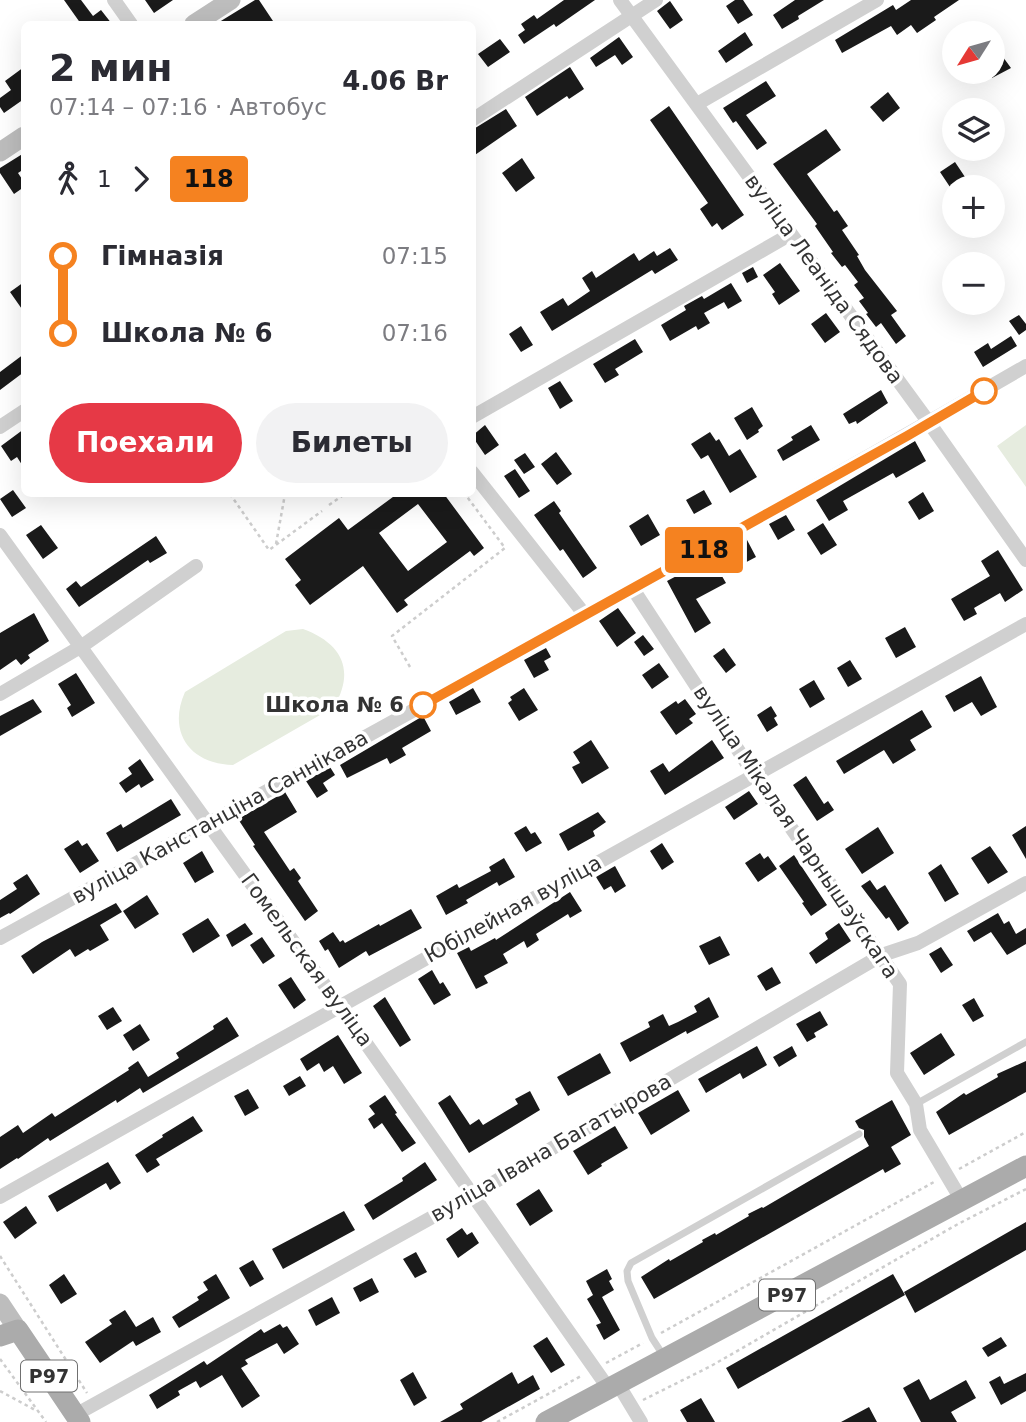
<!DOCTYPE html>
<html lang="ru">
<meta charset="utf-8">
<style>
:root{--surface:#fff;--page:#f2f2f3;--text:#2b2b33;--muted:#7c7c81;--accent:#e63946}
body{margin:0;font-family:"DejaVu Sans",sans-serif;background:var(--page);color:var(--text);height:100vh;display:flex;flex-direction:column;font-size:26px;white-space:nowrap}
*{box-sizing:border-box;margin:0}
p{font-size:23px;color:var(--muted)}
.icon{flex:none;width:38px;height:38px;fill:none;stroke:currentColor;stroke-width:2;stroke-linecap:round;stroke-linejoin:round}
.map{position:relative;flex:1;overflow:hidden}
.details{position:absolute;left:21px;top:21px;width:455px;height:476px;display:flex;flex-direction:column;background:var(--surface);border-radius:10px;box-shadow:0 7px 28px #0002}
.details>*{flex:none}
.badge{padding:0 14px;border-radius:5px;font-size:24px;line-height:46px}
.needle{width:46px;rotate:233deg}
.fabs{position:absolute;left:942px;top:21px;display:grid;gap:14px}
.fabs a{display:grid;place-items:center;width:63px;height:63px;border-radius:50%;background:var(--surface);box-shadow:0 7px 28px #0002;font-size:35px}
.map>.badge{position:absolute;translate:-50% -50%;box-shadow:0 0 0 4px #fff}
.legs{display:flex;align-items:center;gap:10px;height:77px;padding:0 28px;font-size:23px}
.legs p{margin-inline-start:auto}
.overview{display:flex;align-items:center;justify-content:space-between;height:119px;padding:0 28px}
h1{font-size:38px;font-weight:700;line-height:52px}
.button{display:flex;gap:14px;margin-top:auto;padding:14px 28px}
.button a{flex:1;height:80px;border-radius:42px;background:var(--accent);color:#fff;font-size:28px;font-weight:700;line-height:80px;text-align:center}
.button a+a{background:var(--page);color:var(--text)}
ul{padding:0 28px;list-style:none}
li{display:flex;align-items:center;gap:24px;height:77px;font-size:26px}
li i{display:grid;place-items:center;width:10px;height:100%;margin:0 9px;background:currentColor}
li i::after{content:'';width:18px;height:18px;margin:-9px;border:5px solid;border-radius:50%;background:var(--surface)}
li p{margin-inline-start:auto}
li:first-child i{background:linear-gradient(#0000 50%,currentColor 0)}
li:last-child i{background:linear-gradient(currentColor 50%,#0000 0)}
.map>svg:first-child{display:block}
.green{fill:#e6ecdf}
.building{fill:#1a1a1a;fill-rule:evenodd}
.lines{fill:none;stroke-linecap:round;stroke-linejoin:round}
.path{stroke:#cdcdcd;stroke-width:2.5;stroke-dasharray:3.5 3.5;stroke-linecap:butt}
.service{stroke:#d0d0d0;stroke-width:7}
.minor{stroke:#d0d0d0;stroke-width:14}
.secondary{stroke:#bdbdbd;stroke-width:19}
.primary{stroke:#ababab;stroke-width:21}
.line-1-casing{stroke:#fff;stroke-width:16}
.line-1{stroke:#f58220;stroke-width:10}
.stop-1-dot{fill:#fff;stroke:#f58220;stroke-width:3.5}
.labels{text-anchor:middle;stroke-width:7;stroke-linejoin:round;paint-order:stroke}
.shield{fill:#fff;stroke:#707070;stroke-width:2}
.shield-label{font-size:19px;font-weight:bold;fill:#333}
.street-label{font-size:21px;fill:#333;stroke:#fff}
.stop-label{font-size:21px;font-weight:bold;fill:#333;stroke:#fff;text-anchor:end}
</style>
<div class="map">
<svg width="1026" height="1422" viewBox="0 0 1026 1422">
<rect width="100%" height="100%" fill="#fff"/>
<path class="green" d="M 1026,425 L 1026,487 L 997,446 Z
M 303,629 C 341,643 356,669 334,707 L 233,765 C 190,764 167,732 185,692 L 286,631 Z"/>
<path class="building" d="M 64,0 L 81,0 L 93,16 L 101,10 L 112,24 L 81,24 Z
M 145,0 L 173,0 L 154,13 Z
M 255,0 L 259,0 L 275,24 L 216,24 Z
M 564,0 L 595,0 L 556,27 L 554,24 L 524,44 L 518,35 L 525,30 L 521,24 L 534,15 L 537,19 Z
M 735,0 L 743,0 L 753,15 L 738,24 L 726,6 Z
M 795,0 L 824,0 L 798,16 L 799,19 L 782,29 L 773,15 Z
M 911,0 L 959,0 L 934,17 L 936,20 L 917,33 L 911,25 L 897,35 L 891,26 L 842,53 L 835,40 L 893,5 L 896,10 Z
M 670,1 L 683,20 L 670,29 L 657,11 Z
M 745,32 L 753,45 L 726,63 L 718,51 Z
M 619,37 L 633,57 L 622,65 L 615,55 L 596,67 L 590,58 Z
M 500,39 L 510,52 L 488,67 L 478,54 Z
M 992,42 L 1011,68 L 992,78 Z
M 24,67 L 24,99 L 4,113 L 0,107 L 0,98 L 11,90 L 5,81 Z
M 570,67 L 584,89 L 569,99 L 567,96 L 537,116 L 525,97 Z
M 766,81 L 776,96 L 746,115 L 767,143 L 757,150 L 736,121 L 733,123 L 723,108 Z
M 888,92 L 900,108 L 883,122 L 870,107 Z
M 669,106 L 744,215 L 722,230 L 717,223 L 712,227 L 700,209 L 708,203 L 650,120 Z
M 506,109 L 517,126 L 472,157 L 472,130 Z
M 826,129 L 841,150 L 807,174 L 834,212 L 837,210 L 848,226 L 842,230 L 859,255 L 857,256 L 865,270 L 897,311 L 891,315 L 906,336 L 896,344 L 881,323 L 876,327 L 866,314 L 868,313 L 859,301 L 864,298 L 854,285 L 858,282 L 845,265 L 842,267 L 831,253 L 833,252 L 815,226 L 817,224 L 773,164 Z
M 24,153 L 24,169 L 18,173 L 24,182 L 24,187 L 14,194 L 0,173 L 0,168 Z
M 522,158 L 535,178 L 516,192 L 502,173 Z
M 955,162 L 967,180 L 952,190 L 940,172 Z
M 670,248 L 678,260 L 655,274 L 652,270 L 552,331 L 540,312 L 563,298 L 568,306 L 590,291 L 582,278 L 592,271 L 596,278 L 634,253 L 639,261 L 654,251 L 657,256 Z
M 780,263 L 800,291 L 779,305 L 772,294 L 775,292 L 763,275 Z
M 753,267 L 758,277 L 747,283 L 742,273 Z
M 24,282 L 24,312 L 10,292 Z
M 731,283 L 742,301 L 728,309 L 724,302 L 704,313 L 710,323 L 698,330 L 696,326 L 670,341 L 661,325 L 686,310 L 684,306 L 702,296 L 704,299 Z
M 826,313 L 840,332 L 825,343 L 811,324 Z
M 1019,315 L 1026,324 L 1026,330 L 1019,335 L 1009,321 Z
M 521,326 L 533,345 L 521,352 L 509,334 Z
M 1011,336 L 1017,346 L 983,367 L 974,352 L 988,343 L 991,349 Z
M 635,339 L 643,352 L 615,369 L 619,375 L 605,383 L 593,364 Z
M 24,354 L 24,372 L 0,390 L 0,372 Z
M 560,381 L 573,401 L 560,409 L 548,388 Z
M 881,390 L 888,403 L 857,424 L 856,421 L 849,424 L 843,414 Z
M 752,407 L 763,426 L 758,430 L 759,432 L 747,440 L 734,418 Z
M 485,425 L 499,445 L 485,455 L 472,436 Z
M 811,425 L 820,440 L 783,461 L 777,450 L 793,440 L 791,437 Z
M 24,429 L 24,468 L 17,457 L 11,461 L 1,446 Z
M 710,432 L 716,441 L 719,439 L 729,456 L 740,449 L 757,477 L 730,493 L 708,455 L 701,459 L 691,444 Z
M 915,441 L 926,461 L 896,478 L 893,473 L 843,501 L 848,510 L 829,521 L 816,500 Z
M 556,452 L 572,474 L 557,485 L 541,464 Z
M 525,453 L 535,467 L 524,474 L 514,460 Z
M 515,469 L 530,491 L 519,498 L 504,476 Z
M 13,490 L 26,508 L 12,517 L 0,499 Z
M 704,490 L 712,504 L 694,514 L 686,500 Z
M 923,492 L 934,511 L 919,520 L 908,502 Z
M 397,494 L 444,494 L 484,548 L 474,556 L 470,551 L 404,600 L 408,605 L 397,613 L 363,566 L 310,605 L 295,585 L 301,580 L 285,559 L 339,518 L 348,530 ZM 418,504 L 447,542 L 408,571 L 379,533 Z
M 554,501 L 561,511 L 559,513 L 597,568 L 583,578 L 563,549 L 560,551 L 534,515 Z
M 648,514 L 660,535 L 641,546 L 629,526 Z
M 786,515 L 795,530 L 778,540 L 769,524 Z
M 823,523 L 837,545 L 821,555 L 807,533 Z
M 41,525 L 58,548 L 43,559 L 26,535 Z
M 156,536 L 167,553 L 150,563 L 148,560 L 79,607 L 66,589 L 76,581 L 81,587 Z
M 746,538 L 756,557 L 737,567 L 727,548 Z
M 998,550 L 1023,590 L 1005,602 L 1000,593 L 974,608 L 977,614 L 964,621 L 951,599 L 990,576 L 981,561 Z
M 707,560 L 714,574 L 719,571 L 726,583 L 696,599 L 711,623 L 695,633 L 667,581 Z
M 618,608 L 636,633 L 617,647 L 599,621 Z
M 34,613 L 49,641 L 28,655 L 30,658 L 21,665 L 16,659 L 0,670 L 0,633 Z
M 905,627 L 916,647 L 896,658 L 885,638 Z
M 643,635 L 654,649 L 644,656 L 634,642 Z
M 546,648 L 551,657 L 544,661 L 549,670 L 534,678 L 524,660 Z
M 724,648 L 736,665 L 726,673 L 713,656 Z
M 850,660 L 862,679 L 848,687 L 837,668 Z
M 659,663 L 669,677 L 652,689 L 642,675 Z
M 76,673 L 95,703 L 72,717 L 67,708 L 71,705 L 58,684 Z
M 981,676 L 997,707 L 981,716 L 972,702 L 954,712 L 945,696 Z
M 814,680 L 825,699 L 810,708 L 799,689 Z
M 473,688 L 481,702 L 456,715 L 449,702 Z
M 524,688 L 538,710 L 519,721 L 508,703 L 512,700 L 510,697 Z
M 33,699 L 42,712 L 0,736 L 0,716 Z
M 685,699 L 696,714 L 689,719 L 693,723 L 676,735 L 660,712 L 676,701 L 678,704 Z
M 771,706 L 777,716 L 774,718 L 778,725 L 767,732 L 757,715 Z
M 922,710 L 932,727 L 910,740 L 916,750 L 893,764 L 884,750 L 844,774 L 836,761 Z
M 423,716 L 431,731 L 402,748 L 406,755 L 390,764 L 387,758 L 347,778 L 340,765 Z
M 591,740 L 609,768 L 582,784 L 572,767 L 580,763 L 573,752 Z
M 712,740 L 724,758 L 665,795 L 650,771 L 663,763 L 669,772 Z
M 140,759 L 154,780 L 141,788 L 139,784 L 126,793 L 119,783 L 132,774 L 128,768 Z
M 330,767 L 335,775 L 323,783 L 328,791 L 317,798 L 306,781 Z
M 806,776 L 824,804 L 828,801 L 834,810 L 817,821 L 793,785 Z
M 749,791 L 758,804 L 734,820 L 725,807 Z
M 285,792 L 297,812 L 264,832 L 290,871 L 294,868 L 301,878 L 298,881 L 318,911 L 305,921 L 253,846 L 255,845 L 238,819 Z
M 171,799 L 181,815 L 117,852 L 106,833 L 121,824 L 123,828 Z
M 598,812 L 606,822 L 593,831 L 595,836 L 568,851 L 559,834 Z
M 526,826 L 531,834 L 535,832 L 542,843 L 526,852 L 514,833 Z
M 1026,826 L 1026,859 L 1012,835 Z
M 878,827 L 894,853 L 862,874 L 845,849 Z
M 78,840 L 82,846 L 87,843 L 99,861 L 80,873 L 64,849 Z
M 662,843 L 674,862 L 662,870 L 650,851 Z
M 990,846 L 1008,872 L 988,884 L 971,858 Z
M 202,851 L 214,872 L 195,883 L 183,863 Z
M 760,853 L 764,859 L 768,856 L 777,869 L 758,882 L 745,863 Z
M 794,855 L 827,905 L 811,916 L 802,903 L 804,902 L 779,866 Z
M 504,858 L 515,877 L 499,886 L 497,882 L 466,900 L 468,903 L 446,915 L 436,896 L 457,884 L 459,888 L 491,871 L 489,867 Z
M 941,864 L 959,894 L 945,902 L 928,873 Z
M 615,866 L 626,886 L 615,893 L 611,886 L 604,890 L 596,877 Z
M 27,874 L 40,894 L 10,914 L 9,913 L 0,918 L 0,900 L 17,889 L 13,883 Z
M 870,880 L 877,890 L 885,885 L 909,923 L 898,931 L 889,917 L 886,919 L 861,886 Z
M 570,892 L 582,911 L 570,918 L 568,914 L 536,934 L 539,940 L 527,948 L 524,941 L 503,954 L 508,963 L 484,976 L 488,983 L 476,989 L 457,953 L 469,947 L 471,951 L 495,938 L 496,940 Z
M 147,895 L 159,914 L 135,929 L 123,911 Z
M 116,903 L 122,912 L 100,925 L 109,940 L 90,951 L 88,949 L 75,957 L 70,949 L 33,974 L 21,956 L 42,942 Z
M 411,909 L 422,928 L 369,956 L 366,951 L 339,968 L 328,949 L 325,951 L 319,941 L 333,932 L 340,942 L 343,940 L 345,943 L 379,924 L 380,926 Z
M 998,913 L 1004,924 L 1009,921 L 1016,934 L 1026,928 L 1026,944 L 1007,955 L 991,932 L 974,942 L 967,931 Z
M 208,918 L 220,936 L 193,953 L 182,934 Z
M 245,923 L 253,934 L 232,947 L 226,935 Z
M 839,923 L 851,941 L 816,964 L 809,953 L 828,939 L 825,933 Z
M 720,936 L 730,955 L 709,965 L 699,946 Z
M 262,937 L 275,956 L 263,964 L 250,945 Z
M 941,947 L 953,965 L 941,973 L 929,954 Z
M 772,967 L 781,983 L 766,991 L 757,976 Z
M 432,970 L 440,984 L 443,982 L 451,995 L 434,1005 L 418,979 Z
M 291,977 L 306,1000 L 294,1009 L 278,985 Z
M 385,997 L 411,1040 L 400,1047 L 373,1006 Z
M 709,997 L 719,1017 L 687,1034 L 686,1031 L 630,1062 L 620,1043 L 650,1027 L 648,1022 L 663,1014 L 669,1026 L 678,1022 L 697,1012 L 694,1006 Z
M 974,998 L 984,1016 L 973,1022 L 962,1005 Z
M 113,1007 L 122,1021 L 107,1030 L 98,1016 Z
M 820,1011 L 828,1025 L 814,1033 L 816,1037 L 807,1042 L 796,1024 Z
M 227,1017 L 239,1036 L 143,1093 L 140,1088 L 117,1103 L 116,1100 L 50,1141 L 48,1138 L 18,1159 L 17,1158 L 0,1169 L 0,1137 L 18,1125 L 23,1133 L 52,1113 L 55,1117 L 129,1070 L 128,1068 L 138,1061 L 148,1077 L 179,1058 L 176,1053 L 214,1029 L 213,1026 Z
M 140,1024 L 150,1040 L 133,1051 L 123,1035 Z
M 941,1033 L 955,1055 L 924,1075 L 910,1053 Z
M 338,1035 L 362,1073 L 344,1084 L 333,1066 L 324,1072 L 319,1063 L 307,1071 L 300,1059 Z
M 757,1046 L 767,1065 L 743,1079 L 740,1073 L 706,1093 L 698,1079 Z
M 792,1046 L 797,1056 L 779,1067 L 773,1057 Z
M 600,1053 L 611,1073 L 568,1096 L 557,1077 Z
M 1026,1061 L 1026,1092 L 949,1135 L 936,1112 L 964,1093 L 966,1095 L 998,1077 L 997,1074 Z
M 300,1076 L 306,1086 L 289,1096 L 283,1086 Z
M 248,1089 L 259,1108 L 245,1116 L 234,1096 Z
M 678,1090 L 690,1111 L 651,1135 L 638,1113 Z
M 530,1091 L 540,1110 L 469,1153 L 438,1103 L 450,1095 L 470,1125 L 479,1119 L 483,1125 L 518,1104 L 515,1099 Z
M 385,1095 L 397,1113 L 395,1114 L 416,1143 L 402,1152 L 382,1123 L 374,1129 L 368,1119 L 375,1114 L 369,1106 Z
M 892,1100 L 911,1135 L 891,1147 L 901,1164 L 885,1173 L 883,1169 L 654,1299 L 641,1277 L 669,1259 L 670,1261 L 703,1242 L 702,1240 L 715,1233 L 716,1235 L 749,1216 L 748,1214 L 762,1207 L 763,1208 L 869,1146 L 864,1137 L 864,1130 L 859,1128 L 855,1121 Z
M 193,1116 L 203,1131 L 156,1159 L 160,1165 L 147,1173 L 135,1155 L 163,1137 L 162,1135 Z
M 615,1126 L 628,1148 L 601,1164 L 602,1166 L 588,1175 L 573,1151 Z
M 108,1162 L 121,1183 L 110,1190 L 106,1183 L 57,1212 L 48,1196 Z
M 425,1162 L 437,1180 L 373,1220 L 364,1205 L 403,1181 L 402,1178 Z
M 539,1189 L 553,1211 L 530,1226 L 516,1204 Z
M 26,1206 L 37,1223 L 15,1239 L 3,1222 Z
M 344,1211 L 355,1230 L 283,1269 L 272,1249 Z
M 1026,1222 L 1026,1250 L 915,1313 L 904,1292 Z
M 462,1228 L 467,1235 L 472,1232 L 479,1243 L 458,1258 L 446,1239 Z
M 416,1252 L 427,1272 L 415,1278 L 403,1259 Z
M 253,1260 L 264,1279 L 250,1287 L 239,1268 Z
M 607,1269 L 612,1279 L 609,1281 L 614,1290 L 602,1297 L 620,1330 L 604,1340 L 596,1325 L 601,1323 L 587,1299 L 593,1295 L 586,1281 Z
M 64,1274 L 77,1294 L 61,1304 L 49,1285 Z
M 216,1274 L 230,1298 L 179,1328 L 172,1317 L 199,1300 L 197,1297 L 208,1290 L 203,1282 Z
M 893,1274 L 905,1295 L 738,1389 L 726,1368 Z
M 372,1278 L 379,1292 L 360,1302 L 353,1288 Z
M 332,1297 L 340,1313 L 316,1326 L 308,1310 Z
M 125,1310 L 136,1327 L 153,1317 L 161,1332 L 136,1346 L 133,1341 L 100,1363 L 85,1342 L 112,1324 L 109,1320 Z
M 280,1324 L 283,1328 L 287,1326 L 299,1344 L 284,1354 L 277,1343 L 245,1360 L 248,1364 L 241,1368 L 260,1396 L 242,1408 L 222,1375 L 200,1388 L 196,1381 L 178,1391 L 180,1395 L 157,1409 L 149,1395 L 204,1361 L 207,1365 L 261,1329 L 264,1333 Z
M 547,1337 L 565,1365 L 551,1373 L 533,1346 Z
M 1001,1337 L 1007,1346 L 988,1357 L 982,1348 Z
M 413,1372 L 427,1398 L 414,1406 L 400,1380 Z
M 512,1372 L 518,1384 L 533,1375 L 540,1389 L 481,1422 L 440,1422 L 463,1409 L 460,1404 Z
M 1026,1373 L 1026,1391 L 1001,1405 L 989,1382 L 1000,1376 L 1004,1384 Z
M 919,1379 L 930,1400 L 966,1380 L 976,1398 L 951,1412 L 957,1422 L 921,1422 L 903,1388 Z
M 701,1398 L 715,1422 L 687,1422 L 680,1410 Z
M 869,1407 L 877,1422 L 841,1422 Z"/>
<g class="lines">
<path class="path" d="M 230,494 L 269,550 L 322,511
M 329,505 L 345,494
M 276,544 L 285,494
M 410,667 L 392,636 L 505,548 L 465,494
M 959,1169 L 1026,1132
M 0,1256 L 87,1393
M 661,1333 L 934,1182
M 0,1359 L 46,1422
M 606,1363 L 643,1343
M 0,1391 L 37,1411
M 643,1400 L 711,1366 L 958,1224 L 1026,1189
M 497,1422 L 581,1376"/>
<path class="service" d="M 916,1104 L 1026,1042
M 663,1355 L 652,1338 L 628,1281 L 627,1271 L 631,1263 L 859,1134"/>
<path class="minor" d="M 114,0 L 131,24
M 620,0 L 930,424 L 1026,560
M 697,104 L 877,0
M 472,120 L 656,0
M 472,417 L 791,234
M 0,427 L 24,411
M 472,472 L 585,615
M 0,535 L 339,1005 L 609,1389
M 633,589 L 755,776 L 900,984 L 897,1073 L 916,1104 L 920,1130 L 962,1201
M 0,694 L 82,646 L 196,566
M 0,938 C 343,749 687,562 1026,366
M 0,1197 C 341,1004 685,816 1026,624
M 618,1384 L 641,1422
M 75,1415 L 474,1194 L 882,955 L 918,943 L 1026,883"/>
<path class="secondary" d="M 194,24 L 231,0
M 0,152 L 24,136
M 0,1303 L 18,1330"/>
<path class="primary" d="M 0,1336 L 18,1330 L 80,1422
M 546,1422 L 1026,1166"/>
</g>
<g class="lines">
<defs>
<path id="line-1" d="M 423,705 L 907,436 L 984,391"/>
</defs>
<use href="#line-1" class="line-1-casing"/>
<use href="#line-1" class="line-1"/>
</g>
<g class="stop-1-dot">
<circle cx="984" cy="391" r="12"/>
<circle cx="423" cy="705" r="12"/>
</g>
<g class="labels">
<g class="shield">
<rect x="759" y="1279.5" width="56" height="31" rx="5"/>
<rect x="21" y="1360.5" width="56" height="31" rx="5"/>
</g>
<g class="shield-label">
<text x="787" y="1302">Р97</text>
<text x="49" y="1383">Р97</text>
</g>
<g class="street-label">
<text transform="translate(824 279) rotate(54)" y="7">вуліца Леаніда Сядова</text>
<text transform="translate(220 817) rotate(-29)" y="7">вуліца Канстанціна Саннікава</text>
<text transform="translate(796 832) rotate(56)" y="7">вуліца Мікалая Чарнышэўскага</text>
<text transform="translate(513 909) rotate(-29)" y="7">Юбілейная вуліца</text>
<text transform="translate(307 960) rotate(54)" y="7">Гомельская вуліца</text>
<text transform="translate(551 1148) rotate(-30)" y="7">вуліца Івана Багатырова</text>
</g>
<g class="stop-label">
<text x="404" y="712">Школа № 6</text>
</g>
</g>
</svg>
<div class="fabs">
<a><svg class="needle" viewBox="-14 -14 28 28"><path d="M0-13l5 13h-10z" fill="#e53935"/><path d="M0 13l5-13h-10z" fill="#7c7c81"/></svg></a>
<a><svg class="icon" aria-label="layers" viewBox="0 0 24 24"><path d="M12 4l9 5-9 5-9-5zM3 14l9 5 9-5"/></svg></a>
<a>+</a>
<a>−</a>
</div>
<b class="badge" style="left:704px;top:550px;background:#f58220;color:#111">118</b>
<section class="details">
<div class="overview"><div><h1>2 мин</h1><p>07:14 – 07:16 · Автобус</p></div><b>4.06 Br</b></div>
<div class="legs"><svg class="icon" aria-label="walk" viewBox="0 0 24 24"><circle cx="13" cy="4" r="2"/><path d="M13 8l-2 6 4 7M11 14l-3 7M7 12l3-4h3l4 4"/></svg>1<svg class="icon" aria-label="forward" viewBox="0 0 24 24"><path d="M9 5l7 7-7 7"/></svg><b class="badge" style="background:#f58220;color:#111">118</b></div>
<ul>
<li><i style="color:#f58220"></i><b>Гімназія</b><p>07:15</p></li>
<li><i style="color:#f58220"></i><b>Школа № 6</b><p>07:16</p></li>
</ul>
<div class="button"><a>Поехали</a><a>Билеты</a></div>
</section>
</div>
